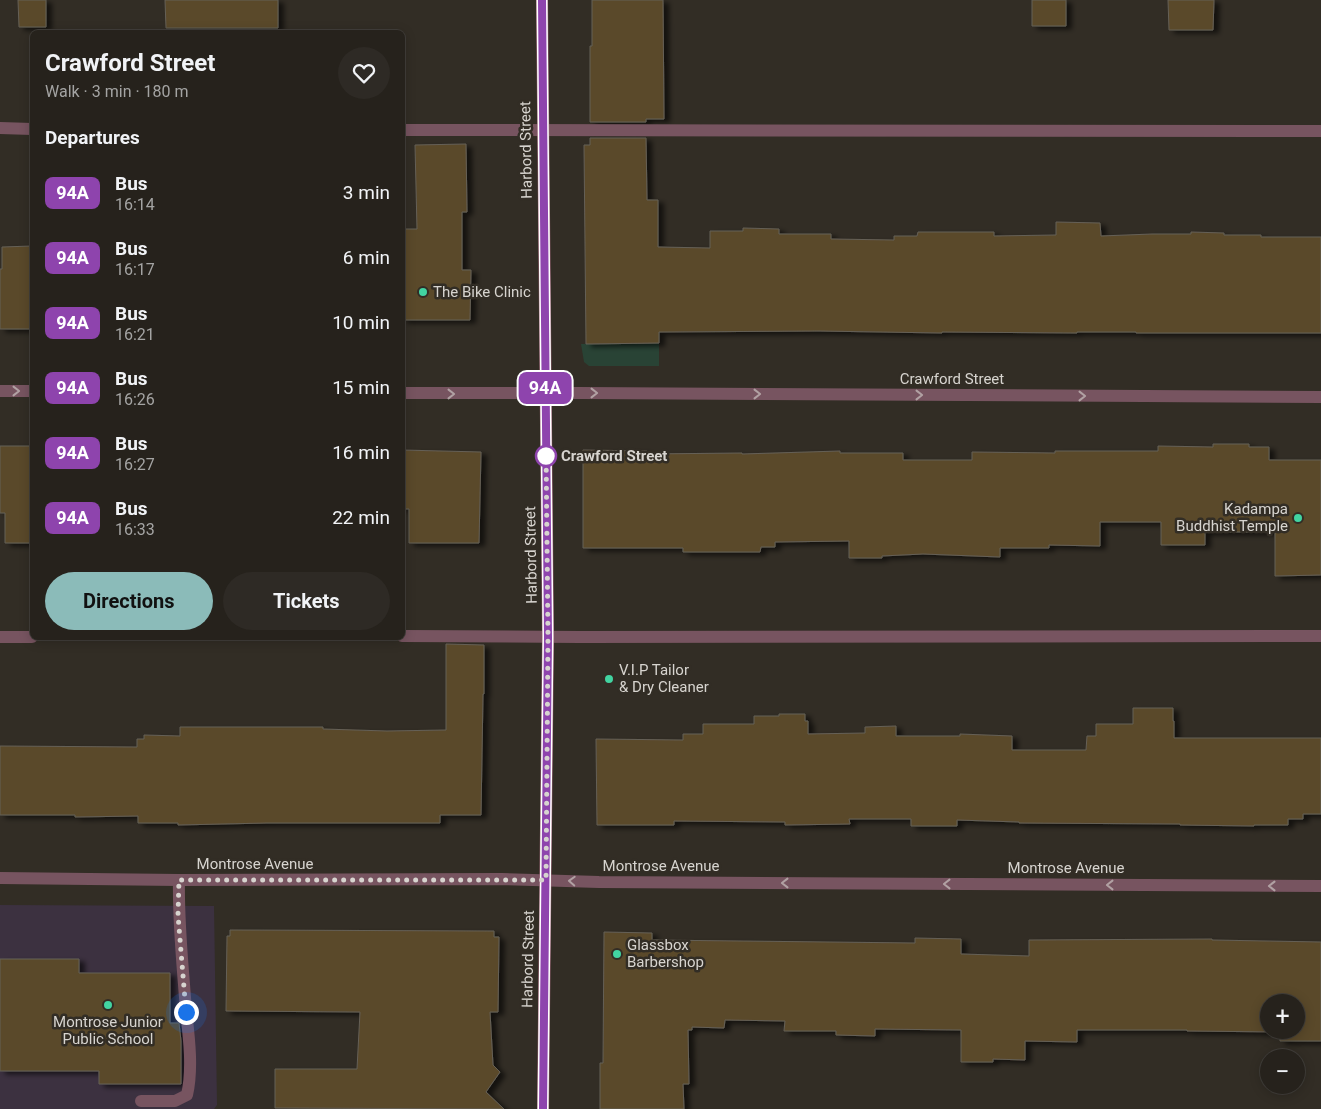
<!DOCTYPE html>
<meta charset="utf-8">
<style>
:root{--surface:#26221c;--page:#2e2a25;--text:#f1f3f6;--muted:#a4a4a3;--line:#423f3b;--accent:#8bbbb9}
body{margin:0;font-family:Roboto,sans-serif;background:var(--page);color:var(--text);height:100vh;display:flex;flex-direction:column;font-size:19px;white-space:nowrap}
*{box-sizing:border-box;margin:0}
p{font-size:16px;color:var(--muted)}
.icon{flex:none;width:28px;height:28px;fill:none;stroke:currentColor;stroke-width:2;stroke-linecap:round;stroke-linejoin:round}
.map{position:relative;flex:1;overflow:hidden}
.details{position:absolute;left:30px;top:30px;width:375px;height:610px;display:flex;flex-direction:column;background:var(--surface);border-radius:8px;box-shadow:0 2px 12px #0003,0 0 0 1px var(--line)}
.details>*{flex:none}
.badge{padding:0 10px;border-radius:8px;font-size:18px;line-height:32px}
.tools{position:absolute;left:1260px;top:994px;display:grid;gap:10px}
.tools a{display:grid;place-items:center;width:45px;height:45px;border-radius:50%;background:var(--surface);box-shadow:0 2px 12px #0003,0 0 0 1px var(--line);font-size:25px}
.you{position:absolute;width:25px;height:25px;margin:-12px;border:4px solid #fff;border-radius:50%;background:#1a73e8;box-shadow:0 0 0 8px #1a73e833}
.map>.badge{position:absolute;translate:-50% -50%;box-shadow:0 0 0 2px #fff}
h2{padding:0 15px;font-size:19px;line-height:45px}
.round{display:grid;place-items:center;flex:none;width:52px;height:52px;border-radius:26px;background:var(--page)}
.overview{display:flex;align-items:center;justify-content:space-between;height:85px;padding:0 15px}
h1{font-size:24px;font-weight:700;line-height:38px}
.cta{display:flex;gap:10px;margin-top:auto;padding:10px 15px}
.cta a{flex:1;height:58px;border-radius:30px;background:var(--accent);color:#111;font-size:20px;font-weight:700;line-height:58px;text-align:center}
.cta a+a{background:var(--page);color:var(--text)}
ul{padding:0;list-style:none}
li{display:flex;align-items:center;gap:15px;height:65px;padding:0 15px}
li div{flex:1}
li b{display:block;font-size:19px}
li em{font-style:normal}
li .badge{min-width:55px;font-weight:700;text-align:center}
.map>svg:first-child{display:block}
.education{fill:#3c3140}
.green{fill:#294335}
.building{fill:#5a492b;stroke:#656056;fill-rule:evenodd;filter:url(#shadow)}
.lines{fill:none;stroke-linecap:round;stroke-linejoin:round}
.lane{stroke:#775460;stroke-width:12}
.street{stroke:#775460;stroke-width:12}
.secondary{stroke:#9f687b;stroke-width:12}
.oneway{stroke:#b1a1a3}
.line-casing{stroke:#fff;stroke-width:11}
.line{stroke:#8e44ad;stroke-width:8}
.walk{stroke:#d7d4cf;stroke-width:5;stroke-dasharray:0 9}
.poi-dot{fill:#42d4a1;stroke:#322d25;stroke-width:2}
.stop-dot{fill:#fff;stroke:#8e44ad;stroke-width:2.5}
.labels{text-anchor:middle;stroke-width:5;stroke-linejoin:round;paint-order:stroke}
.street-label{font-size:15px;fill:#d7d4cf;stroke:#322d25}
.poi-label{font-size:15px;fill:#d7d4cf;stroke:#322d25;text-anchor:start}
.stop-label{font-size:15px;font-weight:bold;fill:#d7d4cf;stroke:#322d25;text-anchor:start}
</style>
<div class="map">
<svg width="1321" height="1109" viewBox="0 0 1321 1109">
<defs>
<filter id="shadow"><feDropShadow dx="5.5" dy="3" stdDeviation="2.5" flood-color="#0009"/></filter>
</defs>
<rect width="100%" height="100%" fill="#322d25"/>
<path class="education" d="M 0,905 L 214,906 L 217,1105 L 214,1109 L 0,1109 Z"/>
<path class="green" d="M 659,343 L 659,366 L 589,366 L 584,362 L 581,344 Z"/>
<path class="building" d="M 18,0 L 46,0 L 46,27 L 19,27 Z
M 165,0 L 278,0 L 278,28 L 166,28 Z
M 592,0 L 663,0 L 664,119 L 646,119 L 646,122 L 590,122 L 590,46 L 592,46 Z
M 1032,0 L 1066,0 L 1066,26 L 1032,26 Z
M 1168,0 L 1214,0 L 1213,30 L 1169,30 Z
M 590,138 L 646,138 L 647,200 L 658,200 L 658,247 L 710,248 L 710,231 L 743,231 L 743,228 L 779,229 L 779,234 L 831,234 L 831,239 L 894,240 L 894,236 L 917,236 L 918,232 L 994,232 L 994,236 L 1056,235 L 1056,222 L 1100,223 L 1101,236 L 1152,234 L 1191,234 L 1191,232 L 1224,233 L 1224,235 L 1261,235 L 1261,237 L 1321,237 L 1321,333 L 1136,333 L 1136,332 L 1077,332 L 1077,333 L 942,332 L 942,333 L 819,331 L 659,332 L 659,343 L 586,344 L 584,145 L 590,145 Z
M 466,144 L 467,212 L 462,212 L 462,270 L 471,270 L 470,320 L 402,320 L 402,229 L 417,229 L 415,145 Z
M 32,246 L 32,329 L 0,329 L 0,269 L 2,269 L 2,247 Z
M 1213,444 L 1249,444 L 1249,447 L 1269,447 L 1269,460 L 1321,460 L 1321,575 L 1275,576 L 1275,532 L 1205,532 L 1205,545 L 1161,545 L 1161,522 L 1100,522 L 1100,546 L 1049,545 L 1049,548 L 1000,548 L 1000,557 L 923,554 L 882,556 L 882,558 L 849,558 L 849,541 L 775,542 L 775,547 L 761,547 L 760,552 L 683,552 L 683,548 L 583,548 L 583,450 L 647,451 L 647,454 L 742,453 L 742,454 L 840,451 L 840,453 L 903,453 L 903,460 L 972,460 L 972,452 L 1055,453 L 1055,451 L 1158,451 L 1158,446 L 1213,447 Z
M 0,446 L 32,446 L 32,543 L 5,543 L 5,513 L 0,513 Z
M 402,450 L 481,452 L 479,543 L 409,543 L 409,509 L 402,509 Z
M 446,644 L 484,645 L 484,694 L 483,694 L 481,815 L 440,815 L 440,823 L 267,823 L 178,825 L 178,823 L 138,823 L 138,816 L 75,817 L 75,815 L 0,815 L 0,746 L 137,747 L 137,739 L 144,739 L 144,735 L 180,736 L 180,727 L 323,727 L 323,729 L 387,731 L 446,730 Z
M 1133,708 L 1173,708 L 1173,721 L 1174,721 L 1174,738 L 1321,738 L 1321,814 L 1303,814 L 1303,819 L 1288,819 L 1288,825 L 1254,825 L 1254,826 L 1180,825 L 1180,824 L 1019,823 L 1019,822 L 957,820 L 957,826 L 911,826 L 911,819 L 849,819 L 850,824 L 785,825 L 785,822 L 674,821 L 674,825 L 597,825 L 596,739 L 683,740 L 683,734 L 703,734 L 703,724 L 754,724 L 754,716 L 779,716 L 779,714 L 805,714 L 805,721 L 808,721 L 808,734 L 865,733 L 865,727 L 896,726 L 896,736 L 960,736 L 960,734 L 1012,736 L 1012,750 L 1086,750 L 1087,736 L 1096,736 L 1096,724 L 1133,724 Z
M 230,930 L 494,931 L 494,937 L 499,937 L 498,1012 L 490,1012 L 493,1065 L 500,1072 L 486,1092 L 504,1109 L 275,1108 L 275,1069 L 357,1069 L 360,1012 L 226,1011 L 227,936 L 230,936 Z
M 604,932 L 652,933 L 652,940 L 915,943 L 915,938 L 961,939 L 961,954 L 1029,956 L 1029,940 L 1212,939 L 1212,940 L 1321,942 L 1321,1041 L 1280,1041 L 1280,1032 L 1187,1031 L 1187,1030 L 1077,1030 L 1077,1042 L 1025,1041 L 1025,1060 L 993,1059 L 993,1062 L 961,1062 L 961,1030 L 875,1029 L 875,1036 L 836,1035 L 836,1031 L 784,1031 L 785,1021 L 725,1020 L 724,1028 L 692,1027 L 692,1030 L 688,1030 L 689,1084 L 683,1084 L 684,1109 L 600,1109 L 600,1063 L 603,1063 ZM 1269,1002 L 1296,1002 L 1296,1030 L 1269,1030 Z
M 0,959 L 79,959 L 79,973 L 170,973 L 170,1023 L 179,1023 L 181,1041 L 181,1084 L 99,1084 L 99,1071 L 0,1071 Z"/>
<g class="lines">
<path class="lane" d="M 0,128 L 32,129
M 402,130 L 1321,131
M 402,636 L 580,637 L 1321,636
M 0,637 L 32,637
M 141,1101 L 175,1101 L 187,1095 C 193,1069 189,1037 186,1011 C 183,967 178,924 179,880"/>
<path class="street" d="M 0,391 L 32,391
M 402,393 L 581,393 L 1321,397
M 0,878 L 179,880 L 502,879 L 599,882 L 1321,886"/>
<path class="secondary" d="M 542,0 L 548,637 L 543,1109"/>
</g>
<defs><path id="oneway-chevron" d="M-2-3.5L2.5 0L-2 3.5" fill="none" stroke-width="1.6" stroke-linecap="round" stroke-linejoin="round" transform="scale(1.25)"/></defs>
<g class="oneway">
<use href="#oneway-chevron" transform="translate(16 391)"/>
<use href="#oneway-chevron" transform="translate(594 393)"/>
<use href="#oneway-chevron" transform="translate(451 394)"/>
<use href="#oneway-chevron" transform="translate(757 394)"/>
<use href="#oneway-chevron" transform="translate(919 395)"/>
<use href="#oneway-chevron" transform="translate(1082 396)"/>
<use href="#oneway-chevron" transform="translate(572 881) rotate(-177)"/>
<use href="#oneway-chevron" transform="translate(785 883) rotate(-180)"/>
<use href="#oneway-chevron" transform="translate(947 884) rotate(-180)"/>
<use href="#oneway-chevron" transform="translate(1110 885) rotate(-180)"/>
<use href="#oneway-chevron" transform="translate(1272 886) rotate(-180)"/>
</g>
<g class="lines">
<defs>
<path id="line" d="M 542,0 L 548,637 L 543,1109"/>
</defs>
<use href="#line" class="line-casing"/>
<use href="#line" class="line"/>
<path class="walk" d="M 186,1012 L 178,915 L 179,880 L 546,880 L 548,637 L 546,449 L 546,456"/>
</g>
<g class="poi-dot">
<circle cx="423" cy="292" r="5"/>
<circle cx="1298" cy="518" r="5"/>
<circle cx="609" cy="679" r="5"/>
<circle cx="617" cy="954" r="5"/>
<circle cx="108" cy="1005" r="5"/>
</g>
<circle class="stop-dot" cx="546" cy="456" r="10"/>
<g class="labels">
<g class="street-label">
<text transform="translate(526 150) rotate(-91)" y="5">Harbord Street</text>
<text x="952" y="384">Crawford Street</text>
<text transform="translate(531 555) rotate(-91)" y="5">Harbord Street</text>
<text x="255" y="869">Montrose Avenue</text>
<text x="661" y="871">Montrose Avenue</text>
<text x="1066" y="873">Montrose Avenue</text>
<text transform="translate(528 959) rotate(-89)" y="5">Harbord Street</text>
</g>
<g class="poi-label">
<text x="433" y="297">The Bike Clinic</text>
<text x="1288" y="514" text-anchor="end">Kadampa<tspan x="1288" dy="17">Buddhist Temple</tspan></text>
<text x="619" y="675">V.I.P Tailor<tspan x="619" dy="17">&amp; Dry Cleaner</tspan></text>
<text x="627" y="950">Glassbox<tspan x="627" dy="17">Barbershop</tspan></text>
<text x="108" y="1027" text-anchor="middle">Montrose Junior<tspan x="108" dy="17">Public School</tspan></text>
</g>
<g class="stop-label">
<text x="561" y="461">Crawford Street</text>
</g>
</g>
</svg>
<div class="tools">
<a>+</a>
<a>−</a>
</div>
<div class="you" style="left:186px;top:1012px"></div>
<b class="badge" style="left:545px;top:388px;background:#8e44ad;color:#fff">94A</b>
<section class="details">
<div class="overview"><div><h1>Crawford Street</h1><p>Walk · 3 min · 180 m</p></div><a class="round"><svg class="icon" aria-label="heart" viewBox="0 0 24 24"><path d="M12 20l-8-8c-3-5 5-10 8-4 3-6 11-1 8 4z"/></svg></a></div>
<h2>Departures</h2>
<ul>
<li><span class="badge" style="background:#8e44ad;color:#fff">94A</span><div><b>Bus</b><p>16:14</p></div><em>3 min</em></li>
<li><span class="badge" style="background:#8e44ad;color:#fff">94A</span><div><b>Bus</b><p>16:17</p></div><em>6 min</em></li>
<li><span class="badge" style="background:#8e44ad;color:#fff">94A</span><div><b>Bus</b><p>16:21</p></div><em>10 min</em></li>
<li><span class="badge" style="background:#8e44ad;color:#fff">94A</span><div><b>Bus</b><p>16:26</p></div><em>15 min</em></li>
<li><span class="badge" style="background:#8e44ad;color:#fff">94A</span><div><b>Bus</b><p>16:27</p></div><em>16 min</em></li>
<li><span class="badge" style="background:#8e44ad;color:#fff">94A</span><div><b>Bus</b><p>16:33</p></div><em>22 min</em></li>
</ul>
<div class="cta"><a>Directions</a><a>Tickets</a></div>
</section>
</div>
